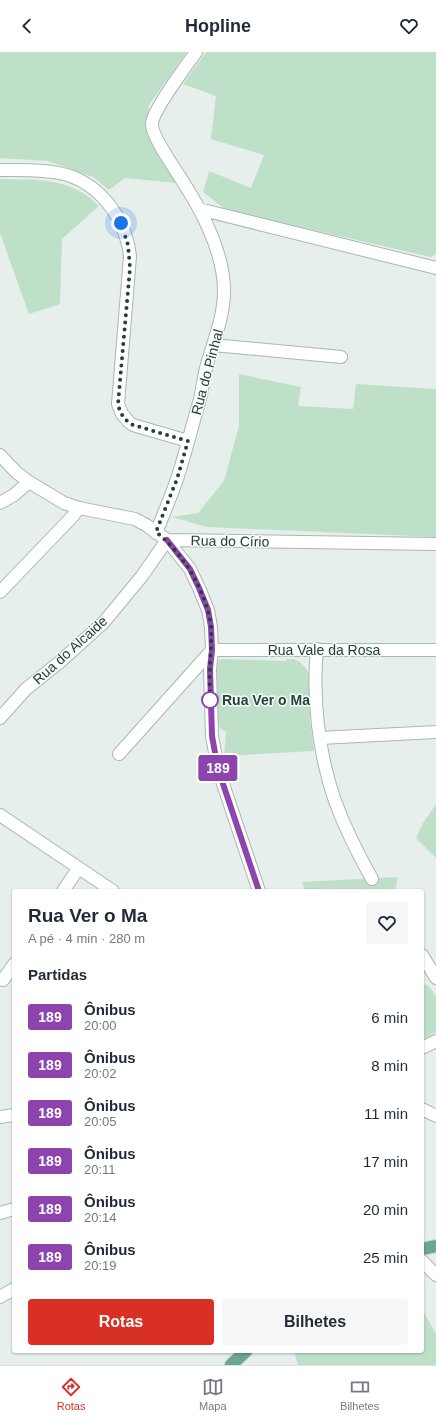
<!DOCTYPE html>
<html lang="pt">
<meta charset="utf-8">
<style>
:root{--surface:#fff;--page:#f6f6f7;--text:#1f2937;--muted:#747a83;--line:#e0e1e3;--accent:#d93025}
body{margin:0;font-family:Helvetica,sans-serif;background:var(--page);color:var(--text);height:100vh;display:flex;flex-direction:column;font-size:15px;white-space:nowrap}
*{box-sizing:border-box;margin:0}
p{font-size:13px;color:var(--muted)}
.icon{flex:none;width:22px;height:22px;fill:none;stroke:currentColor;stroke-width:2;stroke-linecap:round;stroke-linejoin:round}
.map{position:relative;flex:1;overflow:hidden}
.details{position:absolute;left:12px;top:837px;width:412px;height:464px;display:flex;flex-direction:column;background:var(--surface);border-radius:4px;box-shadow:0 1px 3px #0004}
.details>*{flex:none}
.badge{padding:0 8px;border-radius:3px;font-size:14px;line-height:26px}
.you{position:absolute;width:20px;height:20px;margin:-10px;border:3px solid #fff;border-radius:50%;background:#1a73e8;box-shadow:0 0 0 6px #1a73e833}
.map>.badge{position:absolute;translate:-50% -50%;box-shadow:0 0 0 2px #fff}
h2{padding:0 16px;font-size:15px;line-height:36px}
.round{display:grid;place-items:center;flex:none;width:42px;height:42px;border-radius:4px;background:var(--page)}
.head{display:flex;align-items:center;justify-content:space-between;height:68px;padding:0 16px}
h1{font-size:19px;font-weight:800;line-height:30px}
.primary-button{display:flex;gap:8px;margin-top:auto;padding:8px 16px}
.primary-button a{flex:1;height:46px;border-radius:4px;background:var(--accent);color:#fff;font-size:16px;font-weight:800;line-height:46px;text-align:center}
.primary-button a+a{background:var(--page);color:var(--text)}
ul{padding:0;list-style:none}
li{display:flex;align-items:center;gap:12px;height:48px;padding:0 16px}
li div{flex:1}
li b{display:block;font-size:15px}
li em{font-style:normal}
li .badge{min-width:44px;font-weight:700;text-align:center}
header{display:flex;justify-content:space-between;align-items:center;height:52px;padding:0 16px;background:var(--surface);font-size:18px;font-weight:800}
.dock{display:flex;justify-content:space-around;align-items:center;height:56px;border-top:1px solid var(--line);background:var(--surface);font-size:11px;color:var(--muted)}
.dock a{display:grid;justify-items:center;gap:2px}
.dock .on{color:var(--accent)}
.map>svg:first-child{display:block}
.green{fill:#bfe0c8}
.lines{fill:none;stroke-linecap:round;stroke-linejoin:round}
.street-casing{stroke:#a8b8b2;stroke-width:14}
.primary-casing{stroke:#c2cac8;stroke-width:14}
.street{stroke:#fff;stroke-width:12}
.primary{stroke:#6aa596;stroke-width:12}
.line-casing{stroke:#fff;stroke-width:9}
.line{stroke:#8e44ad;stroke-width:6}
.walk{stroke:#24423a;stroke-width:4;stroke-dasharray:0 7.2}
.stop-dot{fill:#fff;stroke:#8e44ad;stroke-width:2}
.labels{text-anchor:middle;stroke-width:3;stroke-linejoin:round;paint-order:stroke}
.street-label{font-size:14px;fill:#24423a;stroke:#f7fbf9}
.stop-label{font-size:14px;font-weight:bold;fill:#24423a;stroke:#f7fbf9;text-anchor:start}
</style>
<header><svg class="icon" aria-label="back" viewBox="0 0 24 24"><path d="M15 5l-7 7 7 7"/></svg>Hopline<svg class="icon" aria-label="heart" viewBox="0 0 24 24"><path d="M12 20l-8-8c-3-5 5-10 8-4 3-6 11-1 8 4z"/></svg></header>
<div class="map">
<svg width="436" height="1313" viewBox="0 0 436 1313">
<rect width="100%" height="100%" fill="#e6efeb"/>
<path class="green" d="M 0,0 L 187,0 L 149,53 L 148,79 L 176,131 L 125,126 L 109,138 L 93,125 L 48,109 L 0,106 Z
M 206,0 L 436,0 L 436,202 L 431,205 L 226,158 L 203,140 L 209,119 L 251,136 L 264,103 L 211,87 L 216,44 L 183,32 Z
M 0,127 C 38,128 70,125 99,154 L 62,187 L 60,252 L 29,262 L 0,181 Z
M 239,322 L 301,335 L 298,354 L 353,357 L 356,332 L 436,337 L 436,485 L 207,475 L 172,465 L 198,461 L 224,429 L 239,374 Z
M 222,607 L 286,609 L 287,607 L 294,607 L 300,610 L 307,618 L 309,623 L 310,669 L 314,699 L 224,704 L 226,680 L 220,676 L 218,672 L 217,611 L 219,608 Z
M 436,752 L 436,806 L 416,786 L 423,771 Z
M 398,825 L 395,839 L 305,839 L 302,830 Z
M 424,932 L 429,934 L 436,944 L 436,980 L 422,988 L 422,933 Z
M 422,1257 L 436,1282 L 436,1313 L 298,1313 L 294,1299 L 422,1299 Z"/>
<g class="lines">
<defs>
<path id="street" d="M 0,118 C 19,118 40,117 59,121 C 99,129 125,165 130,204 L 118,352 L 122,362 L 129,370 L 133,373 L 188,389
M 199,157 L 436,216
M 213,293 L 341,305
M 0,403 L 16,420 L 29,430 L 64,451 L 79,456 L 135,467 L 146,473 L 167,488 L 190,517 L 199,536 L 208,558 L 211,575 L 212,598 L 210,617 L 212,684 L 218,717 L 259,839
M 0,451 L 14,443 L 29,430
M 156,481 C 163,463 171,445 177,427 C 185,403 191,378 198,354 C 202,342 203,328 206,316 C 213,290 224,266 224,239 C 224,203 204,163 185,133 C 178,121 151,84 152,72 C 152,59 187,13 196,0
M 167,488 L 436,492
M 0,540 L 72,465 L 79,456
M 317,597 C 312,646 319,703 335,749 C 345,776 358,802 372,827
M 0,666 L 26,637 L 61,609 L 104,570 L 142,524 L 167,488
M 320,686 L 436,680
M 119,702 L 212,598 L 436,598
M 0,763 L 113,839
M 63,839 L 78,817
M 422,903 L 436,926
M 3,928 L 14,912
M 422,996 L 436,989
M 422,1057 L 436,1064
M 0,1065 L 14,1063
M 0,1161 L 14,1157
M 422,1209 L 436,1223
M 0,1245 L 14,1237"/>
<path id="primary" d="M 422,1197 L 436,1194
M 231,1313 L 246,1299"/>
</defs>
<use href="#street" class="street-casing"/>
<use href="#primary" class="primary-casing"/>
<use href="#street" class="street"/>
<use href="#primary" class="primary"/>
</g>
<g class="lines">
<defs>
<path id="line" d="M 167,488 L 190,517 L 199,536 L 208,558 L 211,575 L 212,598 L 210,617 L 212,684 L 218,717 L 259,839"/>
</defs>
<use href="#line" class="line-casing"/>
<use href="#line" class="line"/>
<path class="walk" d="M 121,171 L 128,193 L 130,216 L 118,352 C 120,361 124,368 133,373 L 188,389 L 177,427 L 156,480 C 184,502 206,539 211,574 C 212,589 210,603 210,617 C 209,627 210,638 210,648"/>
</g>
<circle class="stop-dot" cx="210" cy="648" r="8"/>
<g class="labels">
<g class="street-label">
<text transform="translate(207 320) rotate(-75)" y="5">Rua do Pinhal</text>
<text transform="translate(230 489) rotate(1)" y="5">Rua do Círio</text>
<text transform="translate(70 598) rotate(-42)" y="5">Rua do Alcaide</text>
<text x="324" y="603">Rua Vale da Rosa</text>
</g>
<g class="stop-label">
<text x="222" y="653">Rua Ver o Ma</text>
</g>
</g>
</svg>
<div class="you" style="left:121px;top:171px"></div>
<b class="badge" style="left:218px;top:716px;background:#8e44ad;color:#fff">189</b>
<section class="details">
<div class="head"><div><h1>Rua Ver o Ma</h1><p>A pé · 4 min · 280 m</p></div><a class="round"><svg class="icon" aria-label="heart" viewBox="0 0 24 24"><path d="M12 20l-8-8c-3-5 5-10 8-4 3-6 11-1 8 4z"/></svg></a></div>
<h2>Partidas</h2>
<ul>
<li><span class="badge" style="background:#8e44ad;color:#fff">189</span><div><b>Ônibus</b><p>20:00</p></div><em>6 min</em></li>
<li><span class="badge" style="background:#8e44ad;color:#fff">189</span><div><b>Ônibus</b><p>20:02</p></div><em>8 min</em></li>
<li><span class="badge" style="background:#8e44ad;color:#fff">189</span><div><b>Ônibus</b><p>20:05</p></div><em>11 min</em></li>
<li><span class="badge" style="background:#8e44ad;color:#fff">189</span><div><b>Ônibus</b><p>20:11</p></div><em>17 min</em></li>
<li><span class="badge" style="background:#8e44ad;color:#fff">189</span><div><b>Ônibus</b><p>20:14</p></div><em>20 min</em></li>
<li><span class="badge" style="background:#8e44ad;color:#fff">189</span><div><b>Ônibus</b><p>20:19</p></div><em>25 min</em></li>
</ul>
<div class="primary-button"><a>Rotas</a><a>Bilhetes</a></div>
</section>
</div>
<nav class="dock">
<a class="on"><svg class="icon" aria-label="directions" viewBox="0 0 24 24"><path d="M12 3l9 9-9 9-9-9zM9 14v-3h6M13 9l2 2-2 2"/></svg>Rotas</a>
<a><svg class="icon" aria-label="map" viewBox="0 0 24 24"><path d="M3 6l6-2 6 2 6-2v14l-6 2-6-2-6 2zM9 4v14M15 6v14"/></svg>Mapa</a>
<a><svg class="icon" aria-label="tickets" viewBox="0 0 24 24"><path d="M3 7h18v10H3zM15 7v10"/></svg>Bilhetes</a>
</nav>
